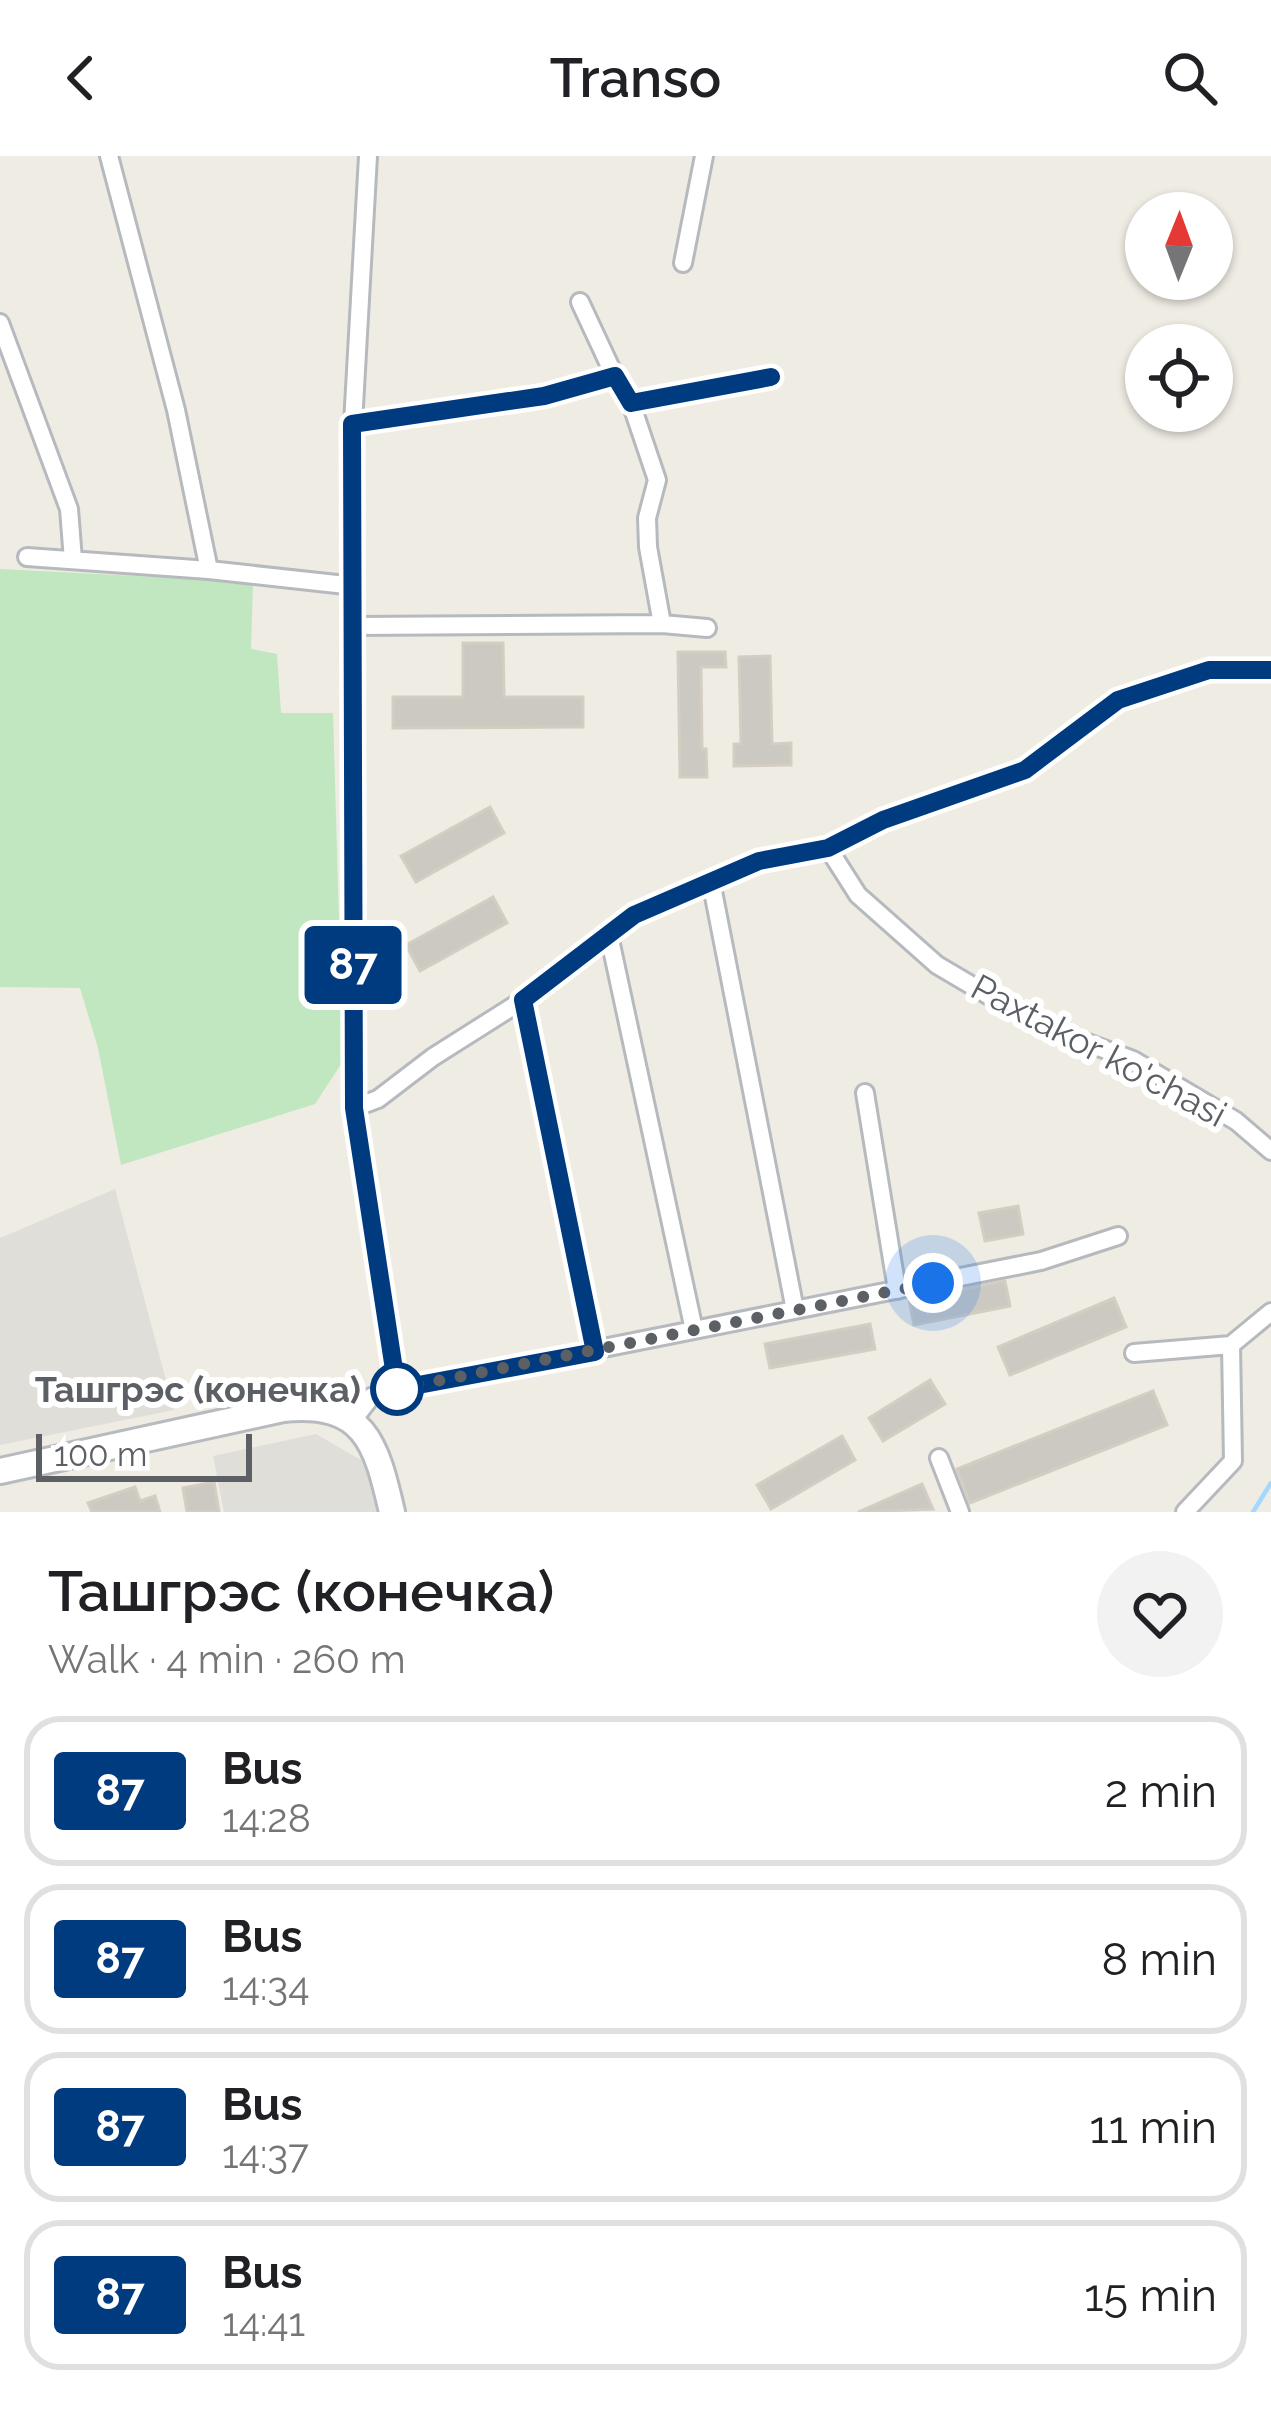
<!DOCTYPE html>
<meta charset="utf-8">
<style>
:root{--surface:#fff;--page:#f2f2f2;--text:#202124;--muted:#757577;--line:#e0e0e0}
body{margin:0;font-family:Raleway,sans-serif;background:var(--page);color:var(--text);height:100vh;display:flex;flex-direction:column;font-size:45px;white-space:nowrap}
*{box-sizing:border-box;margin:0}
p{font-size:39px;color:var(--muted)}
.icon{flex:none;width:66px;height:66px;fill:none;stroke:currentColor;stroke-width:2;stroke-linecap:round;stroke-linejoin:round}
.map{position:relative;height:1356px;overflow:hidden}
.drawer{display:flex;flex-direction:column;background:var(--surface);flex:1}
.drawer>*{flex:none}
.badge{padding:0 24px;border-radius:9px;font-size:42px;line-height:78px}
.needle{width:78px;rotate:1deg}
.controls{position:absolute;left:1125px;top:36px;display:grid;gap:24px}
.controls a{display:grid;place-items:center;width:108px;height:108px;border-radius:50%;background:var(--surface);box-shadow:0 3px 9px #0004;font-size:60px}
.scale{position:absolute;left:36px;bottom:30px;width:216px;box-sizing:border-box;padding-left:12px;border:6px solid #5c6065;border-top:0;font-size:33px;line-height:42px;white-space:nowrap;color:#5c6065;-webkit-text-stroke:9px #fff;paint-order:stroke}
.you{position:absolute;width:60px;height:60px;margin:-30px;border:9px solid #fff;border-radius:50%;background:#1a73e8;box-shadow:0 0 0 18px #1a73e833}
.map>.badge{position:absolute;translate:-50% -50%;box-shadow:0 0 0 6px #fff}
.round{display:grid;place-items:center;flex:none;width:126px;height:126px;border-radius:63px;background:var(--page)}
.summary{display:flex;align-items:center;justify-content:space-between;height:204px;padding:0 48px}
h1{font-size:57px;font-weight:600;line-height:90px}
ul{padding:0;list-style:none}
li{display:flex;align-items:center;gap:36px;height:150px;margin:0 24px 18px;padding:0 24px;border:6px solid var(--line);border-radius:36px}
li div{flex:1}
li b{display:block;font-size:45px}
li em{font-style:normal}
li .badge{min-width:132px;font-weight:700;text-align:center}
header{display:flex;justify-content:space-between;align-items:center;height:156px;padding:0 48px;background:var(--surface);font-size:54px;font-weight:600}
.map>svg:first-child{display:block}
.industrial{fill:#e0ded8}
.green{fill:#c0e7bf}
.lines{fill:none;stroke-linecap:round;stroke-linejoin:round}
.stream{stroke:#a3d9ff;stroke-width:4.5}
.building{fill:#ccc9c3;stroke:#d4cec2;stroke-width:3}
.minor-casing{stroke:#b6babe;stroke-width:22}
.secondary-casing{stroke:#b7bbc0;stroke-width:30}
.minor{stroke:#fff;stroke-width:16}
.secondary{stroke:#fff;stroke-width:24}
.line-casing{stroke:#fff;stroke-width:27}
.line{stroke:#003b80;stroke-width:18}
.walk{stroke:#5c6065;stroke-width:12;stroke-dasharray:0 21.6}
.stop-dot{fill:#fff;stroke:#003b80;stroke-width:6}
.labels{text-anchor:middle;stroke-width:12;stroke-linejoin:round;paint-order:stroke}
.street-label{font-size:36px;fill:#5c6065;stroke:#fff}
.stop-label{font-size:36px;font-weight:bold;fill:#5c6065;stroke:#fff;text-anchor:end}
</style>
<header><svg class="icon" aria-label="back" viewBox="0 0 24 24"><path d="M15 5l-7 7 7 7"/></svg>Transo<svg class="icon" aria-label="search" viewBox="0 0 24 24"><circle cx="10" cy="10" r="6"/><path d="M15 15l6 6"/></svg></header>
<div class="map">
<svg width="1271" height="1356" viewBox="0 0 1271 1356">
<rect width="100%" height="100%" fill="#efece4"/>
<path class="industrial" d="M 115,1033 L 174,1254 L 0,1289 L 0,1082 Z
M 316,1278 L 368,1308 L 380,1356 L 224,1356 L 213,1300 Z"/>
<path class="green" d="M 0,413 L 253,426 L 251,493 L 277,498 L 281,557 L 333,557 L 343,905 L 315,948 L 121,1009 L 98,892 L 80,832 L 0,831 Z"/>
<g class="lines">
<path class="stream" d="M 1253,1356 L 1271,1327"/>
</g>
<path class="building" d="M 463,487 L 503,487 L 504,541 L 583,541 L 583,571 L 393,572 L 393,541 L 463,541 Z
M 678,496 L 725,496 L 726,511 L 701,511 L 702,593 L 706,593 L 707,621 L 680,621 Z
M 770,500 L 772,588 L 791,587 L 791,609 L 734,610 L 734,588 L 741,588 L 739,501 Z
M 490,651 L 504,677 L 416,726 L 401,700 Z
M 493,741 L 507,767 L 420,815 L 406,789 Z
M 1018,1050 L 1023,1078 L 985,1085 L 979,1057 Z
M 1005,1125 L 1010,1150 L 914,1169 L 909,1144 Z
M 1114,1142 L 1126,1171 L 1010,1219 L 998,1191 Z
M 870,1168 L 875,1193 L 770,1212 L 765,1188 Z
M 930,1224 L 945,1248 L 883,1285 L 869,1262 Z
M 1153,1235 L 1167,1269 L 970,1347 L 957,1313 Z
M 842,1280 L 855,1304 L 771,1353 L 757,1329 Z
M 214,1326 L 219,1356 L 187,1356 L 183,1332 Z
M 922,1328 L 933,1353 L 858,1356 Z
M 135,1331 L 140,1345 L 155,1340 L 160,1356 L 92,1356 L 88,1347 Z"/>
<g class="lines">
<defs>
<path id="minor" d="M 109,0 L 176,254 L 209,414
M 368,0 L 353,268 L 354,952 L 397,1233
M 683,107 L 704,0
M 580,146 L 615,221
M 0,167 L 69,353 L 73,404
M 631,247 L 771,221
M 353,268 L 545,240 L 615,221 L 631,247 L 657,324 L 647,362 L 648,391 L 662,468
M 27,401 L 209,414 L 355,430
M 353,470 L 662,468 L 707,472
M 828,692 L 858,739 L 937,809 L 1037,868 L 1133,904 L 1236,965 L 1271,995
M 711,725 L 795,1154
M 609,779 L 694,1174
M 523,844 L 595,1196
M 865,937 L 897,1134
M 354,952 L 378,943 L 433,901 L 523,844 L 634,759 L 759,705 L 828,692 L 883,664 L 1025,614 L 1118,545 L 1209,514 L 1271,514
M 1134,1197 L 1231,1189 L 1271,1156
M 353,1264 L 371,1241 L 397,1233 L 1041,1105 L 1118,1080
M 939,1302 L 960,1356
M 1185,1356 L 1233,1305 L 1231,1189"/>
<path id="secondary" d="M 0,1315 L 283,1253 C 365,1245 376,1287 392,1356"/>
</defs>
<use href="#minor" class="minor-casing"/>
<use href="#secondary" class="secondary-casing"/>
<use href="#minor" class="minor"/>
<use href="#secondary" class="secondary"/>
</g>
<g class="lines">
<defs>
<path id="line" d="M 771,221 L 631,247 L 615,220 L 544,240 L 352,268 L 354,952 L 397,1233 L 595,1196 L 523,844 L 634,759 L 759,705 L 828,692 L 883,664 L 1025,614 L 1118,544 L 1209,514 L 1271,514"/>
</defs>
<use href="#line" class="line-casing"/>
<use href="#line" class="line"/>
<path class="walk" d="M 397,1233 L 933,1127"/>
</g>
<circle class="stop-dot" cx="397" cy="1233" r="24"/>
<g class="labels">
<g class="street-label">
<text transform="translate(1099 894) rotate(28)" y="13">Paxtakor ko'chasi</text>
</g>
<g class="stop-label">
<text x="361" y="1246">Ташгрэс (конечка)</text>
</g>
</g>
</svg>
<div class="controls">
<a><svg class="needle" viewBox="-14 -14 28 28"><path d="M0-13l5 13h-10z" fill="#e53935"/><path d="M0 13l5-13h-10z" fill="#757577"/></svg></a>
<a><svg class="icon" aria-label="locate" viewBox="0 0 24 24"><circle cx="12" cy="12" r="6"/><path d="M12 2v4M12 18v4M2 12h4M18 12h4"/></svg></a>
</div>
<div class="scale">100 m</div>
<div class="you" style="left:933px;top:1127px"></div>
<b class="badge" style="left:353px;top:809px;background:#003b80;color:#fff">87</b>
</div>
<section class="drawer">
<div class="summary"><div><h1>Ташгрэс (конечка)</h1><p>Walk · 4 min · 260 m</p></div><a class="round"><svg class="icon" aria-label="heart" viewBox="0 0 24 24"><path d="M12 20l-8-8c-3-5 5-10 8-4 3-6 11-1 8 4z"/></svg></a></div>
<ul>
<li><span class="badge" style="background:#003b80;color:#fff">87</span><div><b>Bus</b><p>14:28</p></div><em>2 min</em></li>
<li><span class="badge" style="background:#003b80;color:#fff">87</span><div><b>Bus</b><p>14:34</p></div><em>8 min</em></li>
<li><span class="badge" style="background:#003b80;color:#fff">87</span><div><b>Bus</b><p>14:37</p></div><em>11 min</em></li>
<li><span class="badge" style="background:#003b80;color:#fff">87</span><div><b>Bus</b><p>14:41</p></div><em>15 min</em></li>
</ul>
</section>
